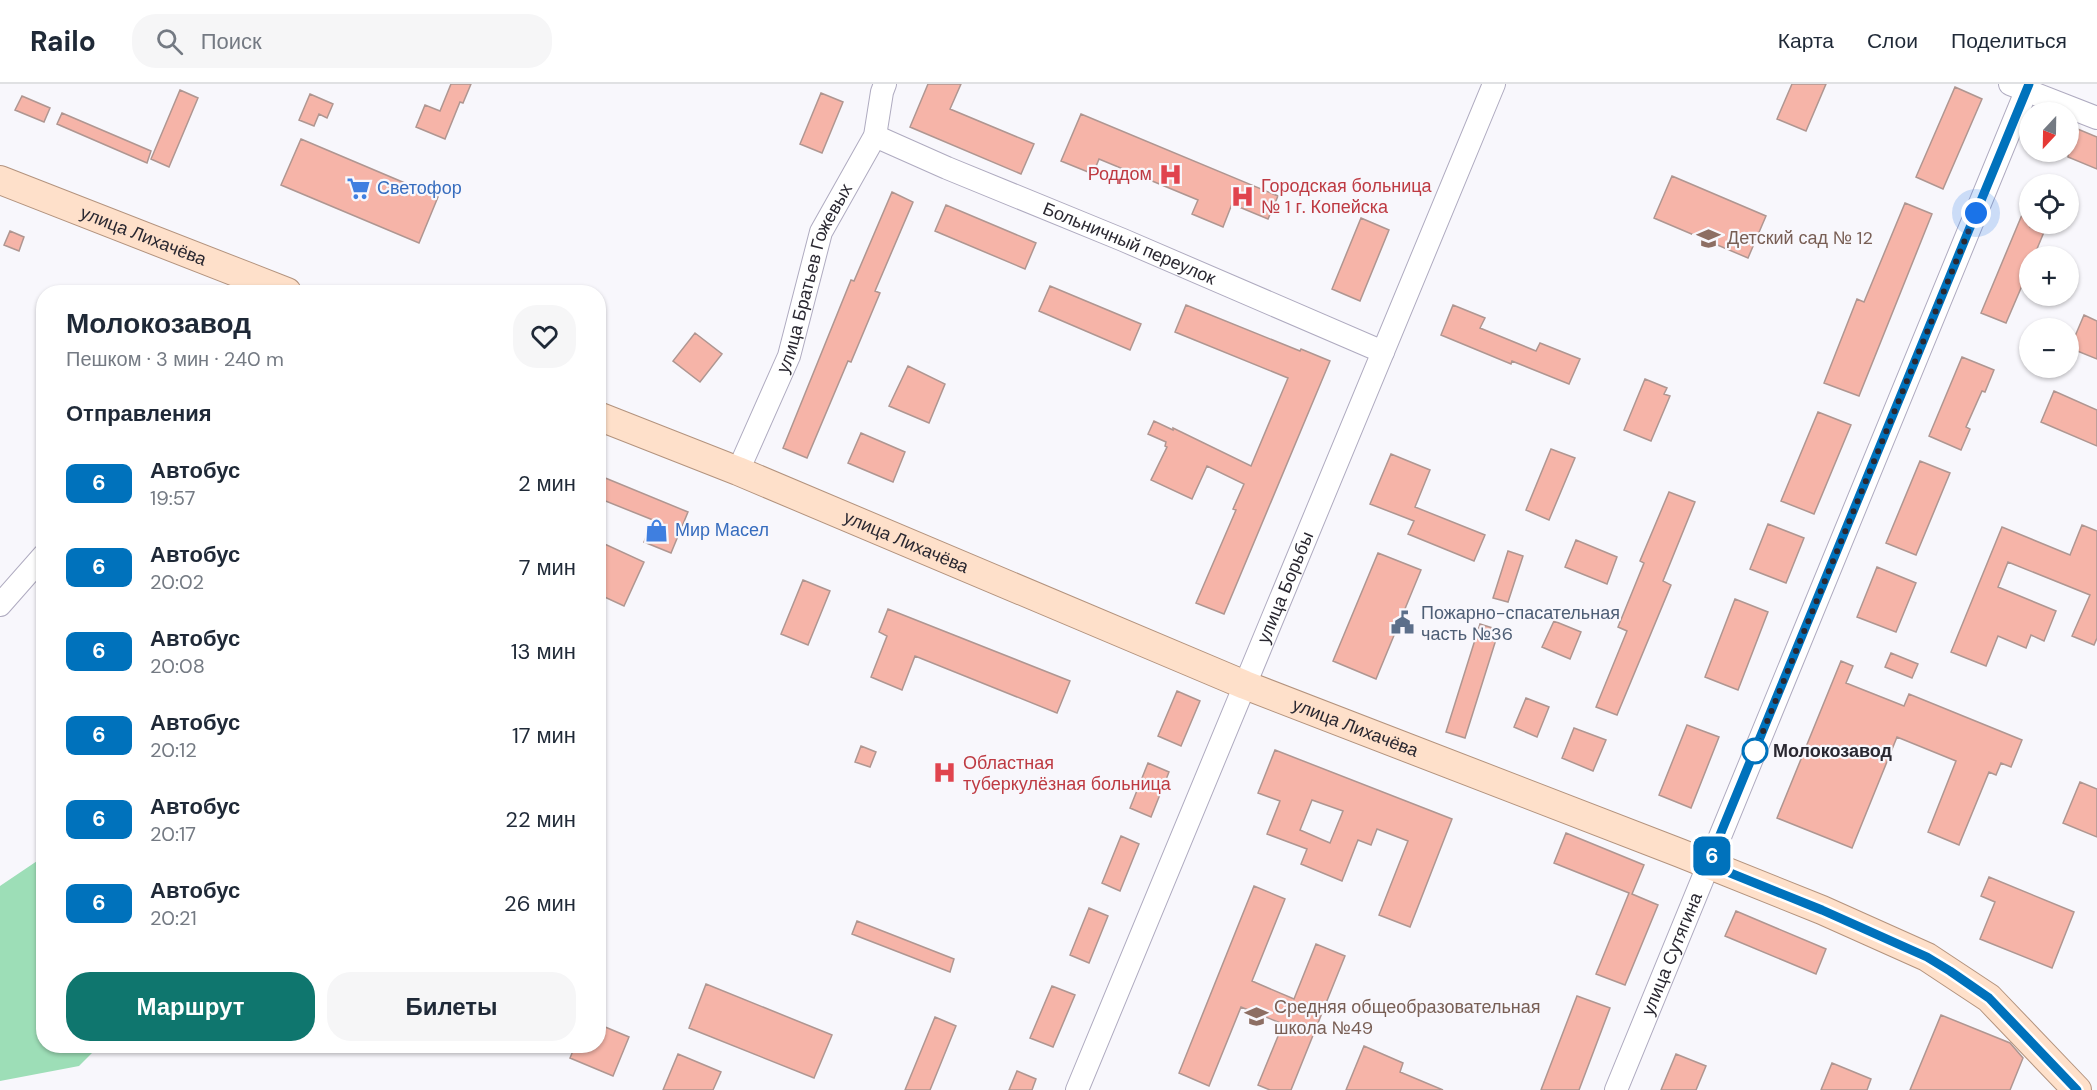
<!DOCTYPE html>
<html lang="ru">
<meta charset="utf-8">
<style>
:root{--surface:#fff;--page:#f6f6f7;--text:#1f2937;--muted:#747a83;--line:#e0e1e3;--accent:#0f766e}
body{margin:0;font-family:"DM Sans",sans-serif;background:var(--page);color:var(--text);height:100vh;display:flex;flex-direction:column;font-size:22px;white-space:nowrap}
*{box-sizing:border-box;margin:0}
p{font-size:20px;color:var(--muted)}
.icon{flex:none;width:33px;height:33px;fill:none;stroke:currentColor;stroke-width:2;stroke-linecap:round;stroke-linejoin:round}
.map{position:relative;flex:1;overflow:hidden}
.details{position:absolute;left:36px;top:201px;width:570px;height:768px;display:flex;flex-direction:column;background:var(--surface);border-radius:24px;box-shadow:0 2px 4px #0004}
.details>*{flex:none}
.badge{padding:0 12px;border-radius:9px;font-size:21px;line-height:39px}
.needle{width:39px;rotate:202deg}
.buttons{position:absolute;left:2019px;top:18px;display:grid;gap:12px}
.buttons a{display:grid;place-items:center;width:60px;height:60px;border-radius:50%;background:var(--surface);box-shadow:0 2px 4px #0004;font-size:30px}
.you{position:absolute;width:30px;height:30px;margin:-15px;border:4px solid #fff;border-radius:50%;background:#1a73e8;box-shadow:0 0 0 9px #1a73e833}
.map>.badge{position:absolute;translate:-50% -50%;box-shadow:0 0 0 3px #fff}
h2{padding:0 30px;font-size:22px;line-height:54px}
.round{display:grid;place-items:center;flex:none;width:63px;height:63px;border-radius:24px;background:var(--page)}
.head{display:flex;align-items:center;justify-content:space-between;height:102px;padding:0 30px}
h1{font-size:28px;font-weight:600;line-height:45px}
.cta{display:flex;gap:12px;margin-top:auto;padding:12px 30px}
.cta a{flex:1;height:69px;border-radius:24px;background:var(--accent);color:#fff;font-size:24px;font-weight:600;line-height:69px;text-align:center}
.cta a+a{background:var(--page);color:var(--text)}
ul{padding:0;list-style:none}
li{display:flex;align-items:center;gap:18px;height:84px;padding:0 30px}
li div{flex:1}
li b{display:block;font-size:22px}
li em{font-style:normal}
li .badge{min-width:66px;font-weight:700;text-align:center}
header{display:flex;align-items:center;gap:36px;box-sizing:border-box;height:84px;padding:0 30px;background:var(--surface);border-bottom:2px solid var(--line)}
header strong{font-size:28px}
nav{display:flex;gap:33px;margin-inline-start:auto;font-size:21px}
.search{width:420px;height:54px;background:var(--page);display:flex;align-items:center;gap:15px;box-sizing:border-box;padding:0 21px;border-radius:24px;color:var(--muted);font-size:22px}
.map>svg:first-child{display:block}
.green{fill:#9ddeb7}
.building{fill:#f6b4a8;stroke:#af9691;stroke-width:1.5;fill-rule:evenodd}
.lines{fill:none;stroke-linecap:round;stroke-linejoin:round}
.minor-casing{stroke:#afabc0;stroke-width:24}
.major-casing{stroke:#b3937e;stroke-width:30}
.minor{stroke:#fff;stroke-width:22}
.major{stroke:#fee0ca;stroke-width:28}
.line-casing{stroke:#fff;stroke-width:14}
.line{stroke:#0072bc;stroke-width:9}
.walk{stroke:#2a2831;stroke-width:6;stroke-dasharray:0 10.8}
.stop-dot{fill:#fff;stroke:#0072bc;stroke-width:3}
.labels{text-anchor:middle;stroke-width:4.5;stroke-linejoin:round;paint-order:stroke}
.health-label{font-size:18px;fill:#be3a42;stroke:#f8f7fc;text-anchor:start}
.shop-label{font-size:18px;fill:#366cbe;stroke:#f8f7fc;text-anchor:start}
.street-label{font-size:18px;fill:#2a2831;stroke:#f8f7fc}
.education-label{font-size:18px;fill:#785e54;stroke:#f8f7fc;text-anchor:start}
.service-label{font-size:18px;fill:#4e5e75;stroke:#f8f7fc;text-anchor:start}
.stop-label{font-size:18px;font-weight:bold;fill:#2a2831;stroke:#f8f7fc;text-anchor:start}
</style>
<header>
<strong>Railo</strong>
<div class="search"><svg class="icon" aria-label="search" viewBox="0 0 24 24"><circle cx="10" cy="10" r="6"/><path d="M15 15l6 6"/></svg>Поиск</div>
<nav><a>Карта</a><a>Слои</a><a>Поделиться</a></nav>
</header>
<div class="map">
<svg width="2097" height="1006" viewBox="0 0 2097 1006">
<rect width="100%" height="100%" fill="#f8f7fc"/>
<path class="green" d="M 43,773 L 44,962 L 99,962 L 79,982 L 0,997 L 0,802 Z"/>
<path class="building" d="M 451,0 L 471,0 L 463,19 L 460,18 L 445,55 L 416,43 L 425,21 L 440,27 Z
M 928,0 L 961,0 L 950,25 L 1034,60 L 1021,90 L 910,43 Z
M 1792,0 L 1826,0 L 1806,47 L 1777,35 Z
M 1955,3 L 1982,15 L 1943,105 L 1916,93 Z
M 180,6 L 198,14 L 169,83 L 151,75 Z
M 821,9 L 843,18 L 822,69 L 800,60 Z
M 310,10 L 333,20 L 327,34 L 319,30 L 314,42 L 299,36 Z
M 22,12 L 50,24 L 44,38 L 15,26 Z
M 62,29 L 151,67 L 147,79 L 57,40 Z
M 1081,30 L 1278,112 L 1268,135 L 1232,120 L 1223,143 L 1192,130 L 1198,116 L 1099,75 L 1093,90 L 1061,77 Z
M 2068,41 L 2097,53 L 2097,85 L 2068,73 Z
M 301,55 L 438,113 L 419,159 L 281,101 Z
M 1672,92 L 1766,132 L 1748,174 L 1654,134 Z
M 892,108 L 913,118 L 875,207 L 880,209 L 851,278 L 848,277 L 807,374 L 783,364 L 851,196 L 854,197 Z
M 2029,114 L 2030,143 L 2044,148 L 2034,172 L 2030,172 L 2030,183 L 2006,239 L 1981,229 Z
M 1905,119 L 1932,130 L 1859,312 L 1824,299 L 1857,215 L 1864,218 Z
M 946,121 L 1036,159 L 1025,185 L 935,147 Z
M 1361,134 L 1389,146 L 1360,217 L 1332,205 Z
M 10,147 L 24,153 L 19,167 L 4,161 Z
M 1050,202 L 1141,240 L 1130,266 L 1039,227 Z
M 1186,221 L 1300,267 L 1301,265 L 1330,277 L 1224,530 L 1196,519 L 1236,426 L 1233,425 L 1244,400 L 1207,382 L 1192,415 L 1151,396 L 1167,363 L 1165,362 L 1166,358 L 1148,350 L 1154,337 L 1173,346 L 1173,344 L 1251,382 L 1288,294 L 1175,248 Z
M 1453,221 L 1485,234 L 1480,244 L 1536,267 L 1540,259 L 1580,275 L 1569,300 L 1512,277 L 1511,280 L 1441,251 Z
M 2084,231 L 2097,237 L 2097,275 L 2070,264 Z
M 695,249 L 722,270 L 700,298 L 673,277 Z
M 1962,273 L 1994,286 L 1985,308 L 1982,307 L 1966,343 L 1970,345 L 1961,366 L 1929,352 Z
M 908,282 L 945,300 L 929,339 L 889,322 Z
M 1645,295 L 1667,304 L 1664,310 L 1670,312 L 1651,357 L 1624,346 Z
M 2054,307 L 2097,326 L 2097,362 L 2041,338 Z
M 1818,328 L 1851,341 L 1814,430 L 1781,417 Z
M 861,349 L 905,368 L 893,398 L 848,379 Z
M 1551,365 L 1575,374 L 1549,436 L 1526,426 Z
M 1391,370 L 1430,386 L 1415,423 L 1485,451 L 1474,477 L 1408,450 L 1414,437 L 1370,420 Z
M 1920,377 L 1950,389 L 1916,471 L 1886,459 Z
M 598,391 L 688,428 L 671,469 L 644,458 L 653,436 L 598,414 Z
M 1669,408 L 1695,418 L 1663,497 L 1671,501 L 1617,631 L 1596,623 L 1627,547 L 1618,543 L 1644,479 L 1640,477 Z
M 1768,440 L 1804,454 L 1786,499 L 1750,485 Z
M 2082,441 L 2097,447 L 2097,554 L 2094,561 L 2072,552 L 2090,511 L 2008,478 L 1998,503 L 2056,527 L 2044,557 L 2031,551 L 2026,564 L 1998,552 L 1986,582 L 1951,568 L 2002,443 L 2070,471 Z
M 1576,456 L 1617,473 L 1607,500 L 1565,483 Z
M 598,457 L 644,478 L 624,522 L 598,510 Z
M 1508,467 L 1523,472 L 1508,518 L 1493,514 Z
M 1378,469 L 1421,486 L 1376,595 L 1333,577 Z
M 1877,483 L 1916,499 L 1896,548 L 1857,533 Z
M 803,496 L 830,507 L 808,561 L 781,550 Z
M 1735,515 L 1768,528 L 1738,606 L 1705,593 Z
M 888,525 L 1070,597 L 1057,629 L 915,572 L 902,606 L 871,593 L 887,552 L 879,548 Z
M 1554,537 L 1581,548 L 1570,575 L 1542,563 Z
M 1480,540 L 1499,546 L 1465,654 L 1446,648 Z
M 1891,569 L 1918,580 L 1912,594 L 1885,583 Z
M 1841,577 L 1853,582 L 1846,599 L 1904,622 L 1909,610 L 2022,656 L 2011,683 L 2001,679 L 1996,691 L 1989,688 L 1959,761 L 1928,748 L 1956,677 L 1897,653 L 1852,764 L 1777,734 Z
M 1177,607 L 1200,617 L 1181,662 L 1158,652 Z
M 1526,614 L 1549,623 L 1537,653 L 1514,643 Z
M 1687,641 L 1719,653 L 1691,724 L 1659,711 Z
M 1574,644 L 1606,656 L 1593,687 L 1562,674 Z
M 861,662 L 876,668 L 870,683 L 855,678 Z
M 1275,666 L 1452,735 L 1410,843 L 1379,831 L 1408,757 L 1377,745 L 1371,761 L 1358,756 L 1342,797 L 1301,780 L 1307,765 L 1267,750 L 1280,717 L 1258,709 ZM 1312,716 L 1343,727 L 1330,759 L 1300,746 Z
M 1148,679 L 1169,688 L 1151,733 L 1130,724 Z
M 2080,698 L 2097,705 L 2097,753 L 2063,739 Z
M 1566,749 L 1644,781 L 1632,810 L 1658,821 L 1625,901 L 1596,890 L 1629,809 L 1554,779 Z
M 1121,752 L 1139,760 L 1120,807 L 1102,799 Z
M 1989,793 L 2074,828 L 2052,884 L 1980,855 L 1995,818 L 1981,812 Z
M 1254,802 L 1285,815 L 1252,897 L 1294,915 L 1316,860 L 1345,872 L 1291,1006 L 1270,1006 L 1258,1001 L 1283,940 L 1241,923 L 1209,1002 L 1179,989 Z
M 1089,824 L 1108,832 L 1089,879 L 1070,871 Z
M 1736,827 L 1826,865 L 1816,890 L 1725,852 Z
M 857,837 L 954,875 L 950,888 L 852,850 Z
M 706,900 L 832,951 L 814,994 L 689,944 Z
M 1052,902 L 1075,911 L 1053,963 L 1030,954 Z
M 1577,912 L 1610,924 L 1579,1006 L 1541,1006 Z
M 1941,931 L 2010,959 L 2023,974 L 2010,1006 L 1910,1006 Z
M 935,933 L 956,942 L 930,1006 L 905,1006 Z
M 598,940 L 629,953 L 613,992 L 570,974 L 575,962 L 598,962 Z
M 1364,962 L 1403,979 L 1400,988 L 1443,1006 L 1346,1006 Z
M 678,970 L 721,988 L 713,1006 L 663,1006 Z
M 1676,970 L 1706,982 L 1696,1006 L 1661,1006 Z
M 1832,979 L 1871,995 L 1867,1006 L 1821,1006 Z
M 1017,987 L 1036,995 L 1032,1006 L 1009,1006 Z"/>
<g class="lines">
<defs>
<g id="minor">
<path d="M 2010,0 L 2097,34"/>
<path id="s1" d="M 875,52 L 947,84 L 1123,156 L 1383,268"/>
<path id="s2" d="M 738,387 L 789,272 L 821,148 L 875,52 L 882,8 L 885,0"/>
<path d="M 0,521 L 44,471"/>
<path id="s3" d="M 1077,1006 L 1494,0"/>
<path id="s4" d="M 1616,1006 L 2029,0"/>
</g>
<g id="major">
<path id="s5" d="M 0,96 L 287,208"/>
<path id="s6" d="M 598,332 L 738,387 L 1245,601 L 1680,769 L 1822,826 L 1927,873 L 1989,914 L 2077,1006"/>
</g>
</defs>
<use href="#minor" class="minor-casing"/>
<use href="#major" class="major-casing"/>
<use href="#minor" class="minor"/>
<use href="#major" class="major"/>
</g>
<g class="lines">
<defs>
<path id="line" d="M 2029,0 L 1708,780 L 1822,826 L 1927,873 L 1950,887 L 1989,914 L 2077,1006"/>
</defs>
<use href="#line" class="line-casing"/>
<use href="#line" class="line"/>
<path class="walk" d="M 1755,667 L 1976,129"/>
</g>
<defs>
<symbol id="hospital-bare" viewBox="-9 -9 18 18"><path d="M-5-5h3v3.5h4V-5h3V5h-3V1.5h-4V5h-3Z" fill="#e0444e" stroke="#f8f7fc" stroke-width="2.5" paint-order="stroke"/></symbol>
<symbol id="supermarket-bare" viewBox="-9 -9 18 18"><path d="M-6-5.5h2.5l.6 2H6L4.5 2H-2.5L-4.4-4H-6ZM-1.5 3.2a1.3 1.3 0 1 0 .1 0ZM3 3.2a1.3 1.3 0 1 0 .1 0Z" fill="#3f7fe0" stroke="#f8f7fc" stroke-width="2.5" paint-order="stroke"/></symbol>
<symbol id="school-bare" viewBox="-9 -9 18 18"><path d="M0-5L7-2L0 1L-7-2ZM-4 1L0 2.5L4 1V4Q0 6-4 4Z" fill="#8d6e63" stroke="#f8f7fc" stroke-width="2.5" paint-order="stroke"/></symbol>
<symbol id="shop-bare" viewBox="-9 -9 18 18"><path d="M-5-2.5h2.3a2.7 3.5 0 0 1 5.4 0H5L5.5 6h-11ZM-1.5-2.5h3a1.5 2.3 0 0 0-3 0Z" fill="#3f7fe0" stroke="#f8f7fc" stroke-width="2.5" paint-order="stroke"/></symbol>
<symbol id="civic-bare" viewBox="-9 -9 18 18"><path d="M-.6-6.5H3V-4.5H.6V-3L4-1V1h2V6H-6V1h2V-1L-.6-3ZM-1.2 2.5V6h2.4V2.5Z" fill="#5c6f8a" stroke="#f8f7fc" stroke-width="2.5" paint-order="stroke"/></symbol>
</defs>
<g fill-rule="evenodd">
<use href="#hospital-bare" x="1154" y="74" width="33" height="33"/>
<use href="#supermarket-bare" x="342" y="88" width="33" height="33"/>
<use href="#hospital-bare" x="1226" y="96" width="33" height="33"/>
<use href="#school-bare" x="1692" y="138" width="33" height="33"/>
<use href="#shop-bare" x="640" y="430" width="33" height="33"/>
<use href="#civic-bare" x="1386" y="522" width="33" height="33"/>
<use href="#hospital-bare" x="928" y="672" width="33" height="33"/>
<use href="#school-bare" x="1240" y="916" width="33" height="33"/>
</g>
<circle class="stop-dot" cx="1755" cy="667" r="12"/>
<g class="labels">
<g class="health-label">
<text x="1152" y="96" text-anchor="end">Роддом</text>
<text x="1261" y="108">Городская больница<tspan x="1261" dy="21">№ 1 г. Копейска</tspan></text>
<text x="963" y="685">Областная<tspan x="963" dy="21">туберкулёзная больница</tspan></text>
</g>
<g class="shop-label">
<text x="377" y="110">Светофор</text>
<text x="675" y="452">Мир Масел</text>
</g>
<g class="street-label">
<text dy="6" stroke="none"><textPath href="#s5" startOffset="154">улица Лихачёва</textPath></text>
<text dy="6" stroke="none"><textPath href="#s1" startOffset="276">Больничный переулок</textPath></text>
<text dy="6" stroke="none"><textPath href="#s2" startOffset="208">улица Братьев Гожевых</textPath></text>
<text dy="6" stroke="none"><textPath href="#s6" startOffset="333">улица Лихачёва</textPath></text>
<text dy="6" stroke="none"><textPath href="#s3" startOffset="544">улица Борьбы</textPath></text>
<text dy="6" stroke="none"><textPath href="#s6" startOffset="819">улица Лихачёва</textPath></text>
<text dy="6" stroke="none"><textPath href="#s4" startOffset="147">улица Сутягина</textPath></text>
</g>
<g class="education-label">
<text x="1727" y="160">Детский сад № 12</text>
<text x="1274" y="929">Средняя общеобразовательная<tspan x="1274" dy="21">школа №49</tspan></text>
</g>
<g class="service-label">
<text x="1421" y="535">Пожарно-спасательная<tspan x="1421" dy="21">часть №36</tspan></text>
</g>
<g class="stop-label">
<text x="1773" y="673">Молокозавод</text>
</g>
</g>
</svg>
<div class="buttons">
<a><svg class="needle" viewBox="-14 -14 28 28"><path d="M0-13l5 13h-10z" fill="#e53935"/><path d="M0 13l5-13h-10z" fill="#747a83"/></svg></a>
<a><svg class="icon" aria-label="locate" viewBox="0 0 24 24"><circle cx="12" cy="12" r="6"/><path d="M12 2v4M12 18v4M2 12h4M18 12h4"/></svg></a>
<a>+</a>
<a>−</a>
</div>
<div class="you" style="left:1976px;top:129px"></div>
<b class="badge" style="left:1712px;top:772px;background:#0072bc;color:#fff">6</b>
<section class="details">
<div class="head"><div><h1>Молокозавод</h1><p>Пешком · 3 мин · 240 m</p></div><a class="round"><svg class="icon" aria-label="heart" viewBox="0 0 24 24"><path d="M12 20l-8-8c-3-5 5-10 8-4 3-6 11-1 8 4z"/></svg></a></div>
<h2>Отправления</h2>
<ul>
<li><span class="badge" style="background:#0072bc;color:#fff">6</span><div><b>Автобус</b><p>19:57</p></div><em>2 мин</em></li>
<li><span class="badge" style="background:#0072bc;color:#fff">6</span><div><b>Автобус</b><p>20:02</p></div><em>7 мин</em></li>
<li><span class="badge" style="background:#0072bc;color:#fff">6</span><div><b>Автобус</b><p>20:08</p></div><em>13 мин</em></li>
<li><span class="badge" style="background:#0072bc;color:#fff">6</span><div><b>Автобус</b><p>20:12</p></div><em>17 мин</em></li>
<li><span class="badge" style="background:#0072bc;color:#fff">6</span><div><b>Автобус</b><p>20:17</p></div><em>22 мин</em></li>
<li><span class="badge" style="background:#0072bc;color:#fff">6</span><div><b>Автобус</b><p>20:21</p></div><em>26 мин</em></li>
</ul>
<div class="cta"><a>Маршрут</a><a>Билеты</a></div>
</section>
</div>
